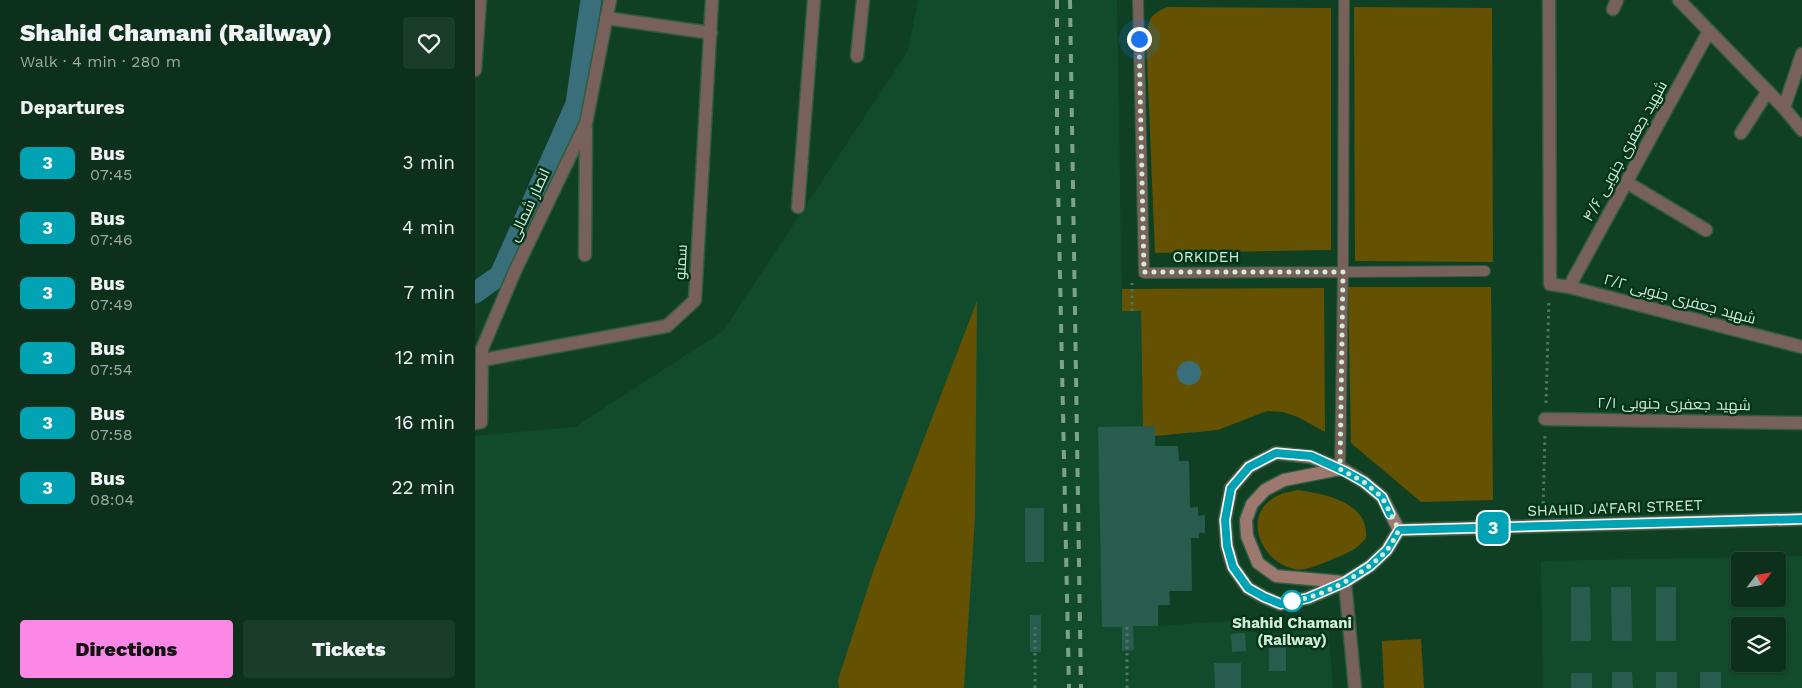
<!DOCTYPE html>
<meta charset="utf-8">
<style>
:root{--surface:#0c301b;--page:#1a3c28;--text:#f1f3f6;--muted:#9aa9a3;--line:#2c4b3a;--accent:#fb87e6}
body{margin:0;font-family:"Work Sans",Cairo,sans-serif;background:var(--page);color:var(--text);height:100vh;display:flex;flex-direction:column;font-size:19px;white-space:nowrap}
*{box-sizing:border-box;margin:0}
p{font-size:16px;color:var(--muted)}
.icon{flex:none;width:28px;height:28px;fill:none;stroke:currentColor;stroke-width:2;stroke-linecap:round;stroke-linejoin:round}
.map{position:relative;flex:1;overflow:hidden}
.sheet{display:flex;flex-direction:column;background:var(--surface);width:475px}
.sheet>*{flex:none}
.badge{padding:0 10px;border-radius:8px;font-size:18px;line-height:32px}
.needle{width:32px;rotate:59deg}
.buttons{position:absolute;left:1256px;top:552px;display:grid;gap:10px}
.buttons a{display:grid;place-items:center;width:55px;height:55px;border-radius:5px;background:var(--surface);box-shadow:0 1px 4px #0004,0 0 0 1px var(--line);font-size:25px}
.you{position:absolute;width:25px;height:25px;margin:-12px;border:4px solid #fff;border-radius:50%;background:#1a73e8;box-shadow:0 0 0 8px #1a73e833}
.map>.badge{position:absolute;translate:-50% -50%;box-shadow:0 0 0 2px #fff}
h2{padding:0 20px;font-size:19px;line-height:45px}
.round{display:grid;place-items:center;flex:none;width:52px;height:52px;border-radius:5px;background:var(--page)}
.summary{display:flex;align-items:center;justify-content:space-between;height:85px;padding:0 20px}
h1{font-size:24px;font-weight:800;line-height:38px}
.primary-button{display:flex;gap:10px;margin-top:auto;padding:10px 20px}
.primary-button a{flex:1;height:58px;border-radius:5px;background:var(--accent);color:#111;font-size:20px;font-weight:800;line-height:58px;text-align:center}
.primary-button a+a{background:var(--page);color:var(--text)}
ul{padding:0;list-style:none}
li{display:flex;align-items:center;gap:15px;height:65px;padding:0 20px}
li div{flex:1}
li b{display:block;font-size:19px}
li em{font-style:normal}
li .badge{min-width:55px;font-weight:700;text-align:center}
main{display:flex;flex:1;min-height:0}
.map>svg:first-child{display:block}
.built{fill:#124b2b;fill-rule:evenodd}
.green{fill:#645202}
.water{fill:#396f7b}
.lines{fill:none;stroke-linecap:round;stroke-linejoin:round}
.canal{stroke:#396f7b;stroke-width:21}
.building{fill:#275c4e}
.lane-casing{stroke:#2f5c41;stroke-width:12}
.street-casing{stroke:#2f5c41;stroke-width:15}
.secondary-casing{stroke:#2f5c41;stroke-width:15}
.path{stroke:#4f775e;stroke-width:3;stroke-dasharray:2.5 4;stroke-linecap:butt}
.lane{stroke:#78615b;stroke-width:10}
.street{stroke:#78615b;stroke-width:12}
.secondary{stroke:#9d786f;stroke-width:12}
.rail{stroke:#7ea18b;stroke-width:4;stroke-dasharray:9 9;stroke-linecap:butt}
.line-casing{stroke:#fff;stroke-width:11}
.line{stroke:#00a3b4;stroke-width:8}
.walk{stroke:#d3ecda;stroke-width:5;stroke-dasharray:0 9}
.stop-dot{fill:#fff;stroke:#00a3b4;stroke-width:2.5}
.labels{text-anchor:middle;stroke-width:5;stroke-linejoin:round;paint-order:stroke}
.street-label{font-size:15px;fill:#d3ecda;stroke:#03351b}
.stop-label{font-size:15px;font-weight:bold;fill:#d3ecda;stroke:#03351b}
</style>
<main>
<section class="sheet">
<div class="summary"><div><h1>Shahid Chamani (Railway)</h1><p>Walk · 4 min · 280 m</p></div><a class="round"><svg class="icon" aria-label="heart" viewBox="0 0 24 24"><path d="M12 20l-8-8c-3-5 5-10 8-4 3-6 11-1 8 4z"/></svg></a></div>
<h2>Departures</h2>
<ul>
<li><span class="badge" style="background:#00a3b4;color:#fff">3</span><div><b>Bus</b><p>07:45</p></div><em>3 min</em></li>
<li><span class="badge" style="background:#00a3b4;color:#fff">3</span><div><b>Bus</b><p>07:46</p></div><em>4 min</em></li>
<li><span class="badge" style="background:#00a3b4;color:#fff">3</span><div><b>Bus</b><p>07:49</p></div><em>7 min</em></li>
<li><span class="badge" style="background:#00a3b4;color:#fff">3</span><div><b>Bus</b><p>07:54</p></div><em>12 min</em></li>
<li><span class="badge" style="background:#00a3b4;color:#fff">3</span><div><b>Bus</b><p>07:58</p></div><em>16 min</em></li>
<li><span class="badge" style="background:#00a3b4;color:#fff">3</span><div><b>Bus</b><p>08:04</p></div><em>22 min</em></li>
</ul>
<div class="primary-button"><a>Directions</a><a>Tickets</a></div>
</section>
<div class="map">
<svg width="1327" height="688" viewBox="0 0 1327 688">
<rect width="100%" height="100%" fill="#104024"/>
<path class="built" d="M 443,0 L 642,0 L 647,311 L 666,311 L 668,426 L 680,426 L 680,446 L 703,446 L 704,461 L 714,461 L 715,507 L 723,507 L 723,515 L 730,515 L 730,533 L 724,533 L 716,538 L 717,591 L 695,591 L 695,605 L 683,606 L 683,626 L 757,621 L 773,632 L 813,633 L 853,622 L 858,688 L 0,688 L 0,436 L 100,427 L 248,331 L 433,51 Z
M 1327,556 L 1327,688 L 1068,688 L 1066,561 ZM 1265,561 L 1302,561 L 1302,599 L 1265,599 ZM 1265,626 L 1302,626 L 1302,664 L 1265,664 Z"/>
<path class="green" d="M 693,7 L 856,8 L 856,250 L 680,253 L 671,37 C 674,19 675,14 693,7 Z
M 879,7 L 1017,8 L 1018,262 L 880,261 Z
M 873,287 L 1016,287 L 1018,500 L 946,502 L 876,443 Z
M 849,288 L 850,432 L 823,417 L 808,412 L 792,411 L 743,430 L 680,436 L 668,426 L 666,311 L 647,311 L 647,289 Z
M 502,301 L 500,516 L 489,688 L 364,688 L 363,680 L 399,569 Z
M 823,490 C 850,494 894,502 891,538 C 882,550 870,554 856,560 C 845,564 830,572 819,569 C 788,563 767,519 797,499 C 805,493 814,492 823,490 Z
M 946,639 L 949,688 L 909,688 L 907,641 Z"/>
<path class="water" d="M702 373a12 12 0 1 1 24 0a12 12 0 1 1-24 0Z"/>
<g class="lines">
<path class="canal" d="M 0,293 L 25,275 L 101,104 L 116,0"/>
</g>
<path class="building" d="M 680,426 L 680,446 L 703,446 L 704,461 L 714,461 L 715,508 L 723,507 L 723,516 L 730,515 L 730,533 L 724,533 L 724,538 L 716,538 L 717,591 L 694,591 L 695,605 L 683,605 L 683,626 L 658,626 L 659,650 L 647,651 L 647,627 L 627,627 L 623,427 Z
M 550,508 L 569,508 L 569,562 L 550,562 Z
M 1096,587 L 1115,587 L 1116,641 L 1096,641 Z
M 1136,587 L 1156,587 L 1157,641 L 1137,641 Z
M 1181,587 L 1201,587 L 1201,641 L 1181,641 Z
M 555,615 L 566,615 L 566,652 L 555,652 Z
M 770,633 L 771,651 L 757,652 L 756,634 Z
M 794,635 L 811,635 L 811,671 L 794,671 Z
M 739,663 L 766,663 L 766,688 L 740,688 Z
M 1137,672 L 1157,672 L 1158,688 L 1137,688 Z
M 1181,672 L 1202,672 L 1202,688 L 1181,688 Z
M 1225,672 L 1246,672 L 1246,688 L 1225,688 Z
M 1096,673 L 1117,673 L 1117,688 L 1096,688 Z"/>
<g class="lines">
<defs>
<path id="lane" d="M 663,0 L 669,273 L 868,272 L 865,469
M 869,0 L 868,272 L 1010,271"/>
<path id="street" d="M 1074,0 L 1075,284 L 1094,287 L 1327,347
M 1204,0 L 1309,108 L 1327,130
M 1138,9 L 1142,0
M 131,18 L 236,33
M 382,56 L 388,0
M 0,70 L 5,0
M 1309,108 L 1327,54
M 1266,133 L 1293,91
M 1151,182 L 1231,230
M 323,207 L 339,0
M 110,255 L 111,128
M 1094,287 L 1234,31
M 7,360 L 192,326 L 220,300 L 237,0
M 1070,419 L 1327,423
M 0,423 L 6,422 L 7,349 L 40,271 L 111,123 L 135,0
M 870,582 L 880,688"/>
<path id="secondary" d="M 801,453 L 836,457 L 871,471 L 889,482 L 907,497 L 924,530 L 912,550 L 895,566 L 870,582 L 833,598 L 805,604 L 789,597 L 773,588 L 758,567 L 752,546 L 750,520 L 756,488 L 774,467 Z
M 865,469 L 809,480 L 790,490 L 777,504 L 771,520 L 772,536 L 783,563 L 801,576 L 868,582
M 924,530 L 1327,519"/>
</defs>
<use href="#lane" class="lane-casing"/>
<use href="#street" class="street-casing"/>
<use href="#secondary" class="secondary-casing"/>
<path class="path" d="M 657,311 L 657,283
M 1071,403 L 1074,299
M 1068,510 L 1070,434
M 560,688 L 560,624
M 652,688 L 652,623"/>
<use href="#lane" class="lane"/>
<use href="#street" class="street"/>
<use href="#secondary" class="secondary"/>
<path class="rail" d="M 582,0 L 582,138 L 594,688
M 595,0 L 606,688"/>
</g>
<g class="lines">
<defs>
<path id="line" d="M 915,514 L 907,497 L 889,482 L 871,472 L 836,456 L 801,453 L 774,467 L 756,488 L 750,520 L 752,546 L 758,567 L 773,588 L 789,597 L 806,604 L 833,598 L 870,582 L 895,566 L 912,550 L 924,530 L 1327,519"/>
</defs>
<use href="#line" class="line-casing"/>
<use href="#line" class="line"/>
<path class="walk" d="M 664,39 L 669,272 L 868,272 L 865,469 L 889,482 L 907,497 L 924,530 C 920,537 917,544 912,550 C 893,572 846,598 817,601"/>
</g>
<circle class="stop-dot" cx="817" cy="601" r="10"/>
<g class="labels">
<g class="street-label">
<text transform="translate(1150 151) rotate(-61)" y="5">شهید جعفری جنوبی ۴/۶</text>
<text transform="translate(54 205) rotate(-65)" y="5">انصار شمالی</text>
<text x="731" y="262">ORKIDEH</text>
<text transform="translate(206 262) rotate(-87)" y="5">سمنو</text>
<text transform="translate(1205 299) rotate(15)" y="5">شهید جعفری جنوبی ۲/۲</text>
<text transform="translate(1199 404) rotate(1)" y="5">شهید جعفری جنوبی ۲/۱</text>
<text transform="translate(1140 508) rotate(-2)" y="5">SHAHID JA'FARI STREET</text>
</g>
<g class="stop-label">
<text x="817" y="628">Shahid Chamani<tspan x="817" dy="17">(Railway)</tspan></text>
</g>
</g>
</svg>
<div class="buttons">
<a><svg class="needle" viewBox="-14 -14 28 28"><path d="M0-13l5 13h-10z" fill="#e53935"/><path d="M0 13l5-13h-10z" fill="#9aa9a3"/></svg></a>
<a><svg class="icon" aria-label="layers" viewBox="0 0 24 24"><path d="M12 4l9 5-9 5-9-5zM3 14l9 5 9-5"/></svg></a>
</div>
<div class="you" style="left:664px;top:39px"></div>
<b class="badge" style="left:1018px;top:528px;background:#00a3b4;color:#fff">3</b>
</div>
</main>
